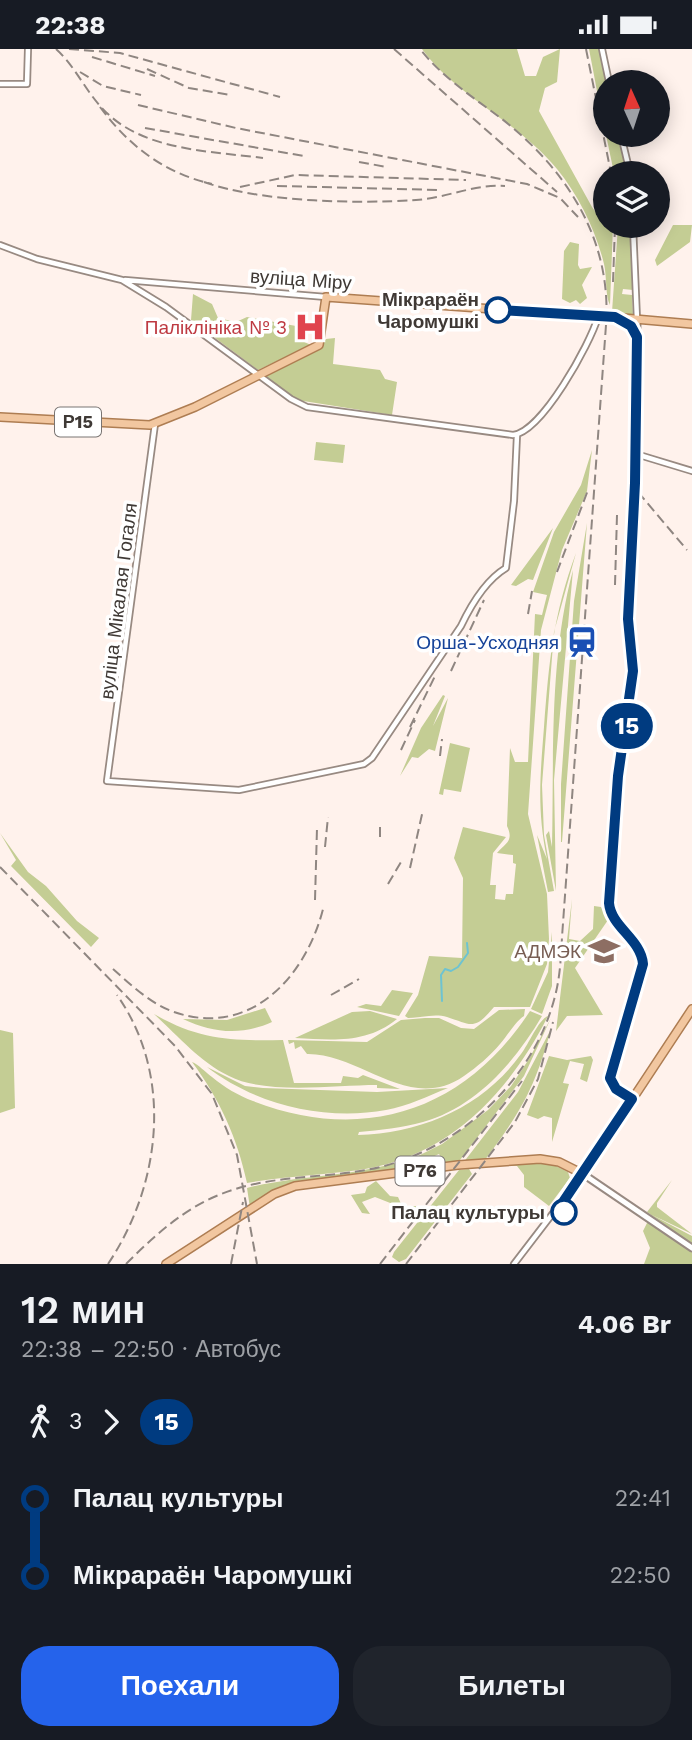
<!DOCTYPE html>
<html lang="ru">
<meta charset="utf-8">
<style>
:root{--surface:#171b24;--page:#20242c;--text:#f1f3f6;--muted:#9ea1a6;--accent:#2563eb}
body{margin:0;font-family:"Work Sans",sans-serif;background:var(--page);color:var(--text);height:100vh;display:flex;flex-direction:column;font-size:26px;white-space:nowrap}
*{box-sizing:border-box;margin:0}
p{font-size:23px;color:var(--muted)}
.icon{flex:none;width:38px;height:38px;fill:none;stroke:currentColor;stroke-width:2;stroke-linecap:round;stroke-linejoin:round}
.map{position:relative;height:1215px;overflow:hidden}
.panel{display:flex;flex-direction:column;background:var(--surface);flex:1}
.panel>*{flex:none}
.badge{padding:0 14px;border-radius:23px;font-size:24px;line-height:46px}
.needle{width:46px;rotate:357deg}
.controls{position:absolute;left:593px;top:21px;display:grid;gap:14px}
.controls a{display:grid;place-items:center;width:77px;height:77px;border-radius:50%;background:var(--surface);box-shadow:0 4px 18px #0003;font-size:35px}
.map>.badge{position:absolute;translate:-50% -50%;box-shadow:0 0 0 4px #fff}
.legs{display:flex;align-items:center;gap:10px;height:77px;padding:0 21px;font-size:23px}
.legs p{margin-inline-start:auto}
.summary{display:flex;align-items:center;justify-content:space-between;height:119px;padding:0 21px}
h1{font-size:38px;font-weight:600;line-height:52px}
.action{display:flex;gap:14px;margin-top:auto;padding:14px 21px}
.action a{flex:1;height:80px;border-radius:28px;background:var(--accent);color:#fff;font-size:28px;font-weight:600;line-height:80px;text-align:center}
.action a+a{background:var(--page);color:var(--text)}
ul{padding:0 21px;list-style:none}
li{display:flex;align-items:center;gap:24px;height:77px;font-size:26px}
li i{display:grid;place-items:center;width:10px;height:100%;margin:0 9px;background:currentColor}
li i::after{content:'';width:18px;height:18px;margin:-9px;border:5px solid;border-radius:50%;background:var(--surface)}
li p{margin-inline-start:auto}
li:first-child i{background:linear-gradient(#0000 50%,currentColor 0)}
li:last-child i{background:linear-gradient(currentColor 50%,#0000 0)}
.status{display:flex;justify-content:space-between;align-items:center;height:49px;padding:0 35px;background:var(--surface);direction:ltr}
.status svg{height:19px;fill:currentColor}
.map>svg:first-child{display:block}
.green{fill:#c4cd94}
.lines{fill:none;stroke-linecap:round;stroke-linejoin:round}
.stream{stroke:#6ec3d1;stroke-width:2}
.tertiary-casing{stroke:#988a82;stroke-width:8}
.secondary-casing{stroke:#988a82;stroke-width:9}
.primary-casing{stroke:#ae7d52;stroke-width:10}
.tertiary{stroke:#fff;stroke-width:4.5}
.secondary{stroke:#fff;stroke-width:5}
.primary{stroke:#f2c7a0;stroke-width:7}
.rail{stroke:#8f8681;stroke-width:2;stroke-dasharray:10 5;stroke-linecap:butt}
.line-1-casing{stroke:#fff;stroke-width:16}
.line-1{stroke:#003b80;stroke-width:10}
.stop-1-dot{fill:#fff;stroke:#003b80;stroke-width:3.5}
.labels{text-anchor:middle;stroke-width:7;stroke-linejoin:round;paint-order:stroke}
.shield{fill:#fff;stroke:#797472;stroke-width:2}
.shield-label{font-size:18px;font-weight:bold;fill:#3f3935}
.street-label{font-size:19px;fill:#3f3935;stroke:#fff}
.stop-label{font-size:19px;font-weight:bold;fill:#3f3935;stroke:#fff;text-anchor:end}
.health-label{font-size:19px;fill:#be3a42;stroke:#fff;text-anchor:end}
.transit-label{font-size:19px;fill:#164399;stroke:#fff;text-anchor:end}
.education-label{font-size:19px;fill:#785e54;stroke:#fff;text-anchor:end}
</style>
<div class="status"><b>22:38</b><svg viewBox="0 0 49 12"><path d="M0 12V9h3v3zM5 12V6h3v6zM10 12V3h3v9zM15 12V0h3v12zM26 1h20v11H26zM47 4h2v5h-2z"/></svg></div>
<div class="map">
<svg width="692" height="1215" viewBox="0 0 692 1215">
<rect width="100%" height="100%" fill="#fff2ec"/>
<path class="green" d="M 422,0 L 517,0 L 525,27 L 536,27 L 543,8 L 560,0 L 557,33 L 545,39 L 539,62 L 592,158 L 597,165 L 605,163 L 606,177 L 613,177 L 610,256 C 605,247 607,227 604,215 C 596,182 579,147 557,120 C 519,73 457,48 422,0 Z
M 589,0 L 599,0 L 606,33 L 605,84 Z
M 606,86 L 618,86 L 627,124 L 614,124 Z
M 673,176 L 692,176 L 690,193 L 657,217 L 655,211 Z
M 618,177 L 630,177 L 633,241 L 623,240 L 622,245 L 632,246 L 633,266 L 615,267 L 617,263 L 612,263 Z
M 570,193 L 579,195 L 578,216 L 580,220 L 592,218 L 582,236 L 587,249 L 580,255 L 576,251 L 570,254 L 562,250 L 564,202 Z
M 193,245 L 212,255 L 218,269 L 236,273 L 247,268 L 296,277 L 302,292 L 311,296 L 258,321 L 191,271 Z
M 335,289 L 333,315 L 380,321 L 385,330 L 397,333 L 392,366 L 297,351 L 264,328 L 320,298 L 326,290 Z
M 316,393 L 345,396 L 343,414 L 314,411 Z
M 592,401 L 587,442 L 562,501 L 541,581 L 528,765 L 547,845 L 549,890 L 547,915 L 530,958 L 494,958 C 474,982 472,976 447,968 C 434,964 421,969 408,969 L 405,967 L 418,946 L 429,907 L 462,909 L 463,829 L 454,809 L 463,778 L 506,788 L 493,804 L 490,836 L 496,836 L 495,850 L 505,851 L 506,845 L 513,845 L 516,815 L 513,814 L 513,806 L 497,804 C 506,794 514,792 507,777 L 510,699 L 515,713 L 528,713 L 535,565 L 542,566 L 547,546 L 533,543 L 554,483 L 581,436 Z
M 587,474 L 562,793 L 561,793 L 561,735 L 574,552 Z
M 553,479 L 533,531 L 528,530 L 516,537 L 511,536 Z
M 576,504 L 554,583 L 542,736 L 544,786 L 554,842 L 548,843 L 537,786 L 547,810 C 537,761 540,729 544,678 C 549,613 553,566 576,504 Z
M 573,521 L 554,731 L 556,842 L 546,786 L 549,782 L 552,798 C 554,707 549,610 573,521 Z
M 443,646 L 445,647 L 433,677 L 448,649 L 435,702 L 429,700 L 418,709 L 412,708 L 400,727 L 421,679 Z
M 450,694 L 470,699 L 461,743 L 444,740 L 443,746 L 439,745 Z
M 0,784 L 28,823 L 46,837 L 77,872 L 99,889 L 91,898 L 11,817 L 16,811 Z
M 572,850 L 569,890 L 580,892 L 593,880 L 594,857 L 601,858 L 608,871 L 575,919 L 603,966 L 567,967 L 556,982 Z
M 552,883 L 552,937 L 542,965 L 531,960 L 548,923 Z
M 392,941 L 413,944 L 399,967 L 357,958 L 366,955 L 381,957 Z
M 265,959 L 272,973 C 241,987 213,984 183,970 L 227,971 Z
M 525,960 L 524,967 C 515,973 508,986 500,995 C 490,1007 477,1018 464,1027 C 409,1065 361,1004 307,1005 L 301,997 L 295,1000 L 294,993 L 289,995 L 288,991 L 367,993 L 401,971 L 425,969 L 439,969 L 461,979 L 474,980 L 499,961 Z
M 370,962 L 397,970 C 366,995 333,991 295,989 L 352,963 Z
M 530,962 L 542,967 C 515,1013 476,1058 423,1073 C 402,1079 380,1081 359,1083 L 358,1086 C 422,1084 483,1058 521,1005 C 529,995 538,971 548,967 C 510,1042 452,1105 365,1120 C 326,1126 286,1127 247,1134 C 237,1088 220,1051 192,1013 C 198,1015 205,1023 212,1028 C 224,1038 239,1047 253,1052 C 364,1095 465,1062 530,962 Z
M 154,965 C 199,991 232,992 283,991 L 294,1034 L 341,1034 L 343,1027 L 358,1029 L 363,1026 L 400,1040 L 377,1039 L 377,1036 C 334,1036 265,1046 229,1027 C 200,1013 177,986 154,965 Z
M 551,969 L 524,1027 L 457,1115 L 421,1119 L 428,1113 L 431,1116 L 443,1112 L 439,1105 L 417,1115 L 417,1120 L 404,1114 L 442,1095 L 488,1061 L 511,1037 L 529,1010 Z
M 551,980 C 535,1039 521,1063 484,1112 L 463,1114 L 518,1043 Z
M 0,981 L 13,984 L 15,1059 L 0,1064 Z
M 549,1007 L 567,1011 L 591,1007 L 593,1011 L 587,1033 L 580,1030 L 584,1015 L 570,1012 L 563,1034 L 569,1035 L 552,1093 L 552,1069 L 544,1067 L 538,1070 L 527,1066 Z
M 207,1018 L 245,1037 L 263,1039 L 377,1043 L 448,1039 C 428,1047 408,1057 386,1061 C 325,1072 256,1056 207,1018 Z
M 402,1112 L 401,1115 L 411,1121 L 299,1132 L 284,1136 L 250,1159 L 247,1139 C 298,1126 351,1128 402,1112 Z
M 526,1114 L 552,1115 L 568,1123 L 570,1129 L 549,1157 L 524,1138 L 524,1126 L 517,1117 L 498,1116 Z
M 459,1121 L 469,1120 L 472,1125 L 406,1210 L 399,1213 L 392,1208 L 394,1203 Z
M 672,1131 L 657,1154 L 657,1158 L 692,1185 L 652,1166 L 692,1187 L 692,1195 L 647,1163 Z
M 376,1132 L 390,1147 L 398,1148 L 402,1157 L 416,1157 L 418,1160 L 408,1161 L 375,1148 L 362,1153 L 370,1165 L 362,1164 L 351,1146 L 365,1144 L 367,1138 Z
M 648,1172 L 692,1203 L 692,1215 L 644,1215 L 650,1199 L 643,1182 Z"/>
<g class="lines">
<path class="stream" d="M 442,952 L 441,926 L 445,920 L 451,922 L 458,918 L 468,904 L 467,894"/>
<defs>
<path id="tertiary" d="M 602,0 L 609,33
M 0,35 L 27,35 L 28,0
M 621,86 L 630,124
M 633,177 L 637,270
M 0,196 L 37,210 L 122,231 L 166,258 L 291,350 L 307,358 L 513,386 C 542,383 590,295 598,268
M 125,231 L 326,248
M 155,375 L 107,732 L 239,741 L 364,715 L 372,709 L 461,577 C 471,556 486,531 506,519 L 514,452 L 517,386
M 636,405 L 692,422
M 514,1215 L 583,1125"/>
<path id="secondary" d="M 632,1050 L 616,1040 L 610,1029 L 643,912 C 638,890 610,877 609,854 L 618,727 L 627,680 L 633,622 L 628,570 L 635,434 L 637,270
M 583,1125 L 692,1199"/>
<path id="primary" d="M 612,268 L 692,275
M 619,270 L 631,277 L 637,288
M 0,368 L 150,376 L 195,358 L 319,296 L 326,248 L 604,268
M 166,1215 L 274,1145 L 295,1137 L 458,1116 L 540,1110 L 559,1113 L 583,1125 L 692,960"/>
</defs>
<use href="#tertiary" class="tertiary-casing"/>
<use href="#secondary" class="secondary-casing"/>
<use href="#primary" class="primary-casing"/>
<use href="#tertiary" class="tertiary"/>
<use href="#secondary" class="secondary"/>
<use href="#primary" class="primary"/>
<path class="rail" d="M 56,0 C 75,17 85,41 102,59 C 141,102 210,102 263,109
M 69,0 L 120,4 L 280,48
M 394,0 L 557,143
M 586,0 L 611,124
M 92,8 L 155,27
M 147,20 L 189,39 L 231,46
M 80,23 L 103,37 L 141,46
M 138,56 L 236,79 L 527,135 L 560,149 L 578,168
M 100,58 C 129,97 164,124 212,135
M 145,79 L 304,107
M 359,113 L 387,118
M 204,133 C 260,153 355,155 416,151 C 447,149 473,135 505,137
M 277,137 L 441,141
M 240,138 L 295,126 L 466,131
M 613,233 L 615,177
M 638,443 L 687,501
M 557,523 L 588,441
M 615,536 L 617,466
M 528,565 L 532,542
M 451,622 L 484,551
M 410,678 L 436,625
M 401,701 L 415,671
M 440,707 L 442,690
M 380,788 L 380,777
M 325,798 L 328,768
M 0,818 L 175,997 L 212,1045 L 237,1106 L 257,1215
M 410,819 L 423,761
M 388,835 L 401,813
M 315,851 L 317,779
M 113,920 C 131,936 151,955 174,963 C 252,990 308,925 324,856
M 331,946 L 359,930
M 108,1215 C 161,1136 174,1027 117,946
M 126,1215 C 152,1189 180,1163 214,1148 C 263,1126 315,1130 366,1121 C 452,1106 531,1036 554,951 C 560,930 561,909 562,888 L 606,276 C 612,191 567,121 502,70 C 474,49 442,28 420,0
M 231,1215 L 243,1153
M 380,1215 L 522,1032
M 406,1215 L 515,1073 L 538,1030 L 553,973"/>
</g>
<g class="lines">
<defs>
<path id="line-1" d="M 498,261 L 615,268 L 631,277 L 637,288 L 635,434 L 628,570 L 633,622 L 618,727 L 609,854 C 611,878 641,890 643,915 L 610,1029 L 616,1040 L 632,1050 L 559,1159 L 564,1163"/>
</defs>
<use href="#line-1" class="line-1-casing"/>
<use href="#line-1" class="line-1"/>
</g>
<defs>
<symbol id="hospital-bare" viewBox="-9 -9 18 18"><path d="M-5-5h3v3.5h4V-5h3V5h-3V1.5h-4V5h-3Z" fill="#e0444e" stroke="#fff" stroke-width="2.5" paint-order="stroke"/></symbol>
<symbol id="station-bare" viewBox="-9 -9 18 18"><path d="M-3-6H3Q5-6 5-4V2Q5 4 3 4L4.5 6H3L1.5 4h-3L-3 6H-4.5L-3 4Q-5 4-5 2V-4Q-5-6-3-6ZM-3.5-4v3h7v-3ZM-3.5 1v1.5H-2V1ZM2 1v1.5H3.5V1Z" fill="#1a4fb4" stroke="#fff" stroke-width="2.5" paint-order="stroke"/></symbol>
<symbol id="university-bare" viewBox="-9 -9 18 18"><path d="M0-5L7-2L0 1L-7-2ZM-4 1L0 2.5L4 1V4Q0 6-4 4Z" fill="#8d6e63" stroke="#fff" stroke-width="2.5" paint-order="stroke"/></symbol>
</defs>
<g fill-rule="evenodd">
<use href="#hospital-bare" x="288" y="256" width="44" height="44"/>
<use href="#station-bare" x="560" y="571" width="44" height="44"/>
<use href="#university-bare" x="582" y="880" width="44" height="44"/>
</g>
<g class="stop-1-dot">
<circle cx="498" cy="261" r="12"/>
<circle cx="564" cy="1163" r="12"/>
</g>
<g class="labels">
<g class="shield">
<rect x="55" y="358.5" width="46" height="29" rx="5"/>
<rect x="395.5" y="1107.5" width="49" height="29" rx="5"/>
</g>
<g class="shield-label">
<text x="78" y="379">Р15</text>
<text x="420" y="1128">Р76</text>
</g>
<g class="street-label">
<text transform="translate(301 230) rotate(4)" y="7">вуліца Міру</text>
<text transform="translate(118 552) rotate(-83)" y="7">вуліца Мікалая Гогаля</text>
</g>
<g class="stop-label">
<text x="479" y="257">Мікрараён<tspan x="479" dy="22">Чаромушкі</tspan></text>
<text x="545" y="1170">Палац культуры</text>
</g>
<g class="health-label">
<text x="287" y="285">Паліклініка № 3</text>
</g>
<g class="transit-label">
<text x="559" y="600">Орша-Усходняя</text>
</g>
<g class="education-label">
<text x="581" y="909">АДМЭК</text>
</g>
</g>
</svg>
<div class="controls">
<a><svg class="needle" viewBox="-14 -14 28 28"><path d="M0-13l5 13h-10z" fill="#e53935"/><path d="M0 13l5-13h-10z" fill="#9ea1a6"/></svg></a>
<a><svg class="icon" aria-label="layers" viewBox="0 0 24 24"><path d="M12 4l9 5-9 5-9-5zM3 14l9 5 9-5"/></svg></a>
</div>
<b class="badge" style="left:627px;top:677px;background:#003b80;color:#fff">15</b>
</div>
<section class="panel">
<div class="summary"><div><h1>12 мин</h1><p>22:38 – 22:50 · Автобус</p></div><b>4.06 Br</b></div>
<div class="legs"><svg class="icon" aria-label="walk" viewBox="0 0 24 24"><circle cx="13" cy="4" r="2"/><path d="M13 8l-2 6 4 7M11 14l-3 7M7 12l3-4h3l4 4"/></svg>3<svg class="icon" aria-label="forward" viewBox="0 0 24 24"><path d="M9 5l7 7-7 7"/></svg><b class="badge" style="background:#003b80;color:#fff">15</b></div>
<ul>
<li><i style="color:#003b80"></i><b>Палац культуры</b><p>22:41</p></li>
<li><i style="color:#003b80"></i><b>Мікрараён Чаромушкі</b><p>22:50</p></li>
</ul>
<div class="action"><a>Поехали</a><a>Билеты</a></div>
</section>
